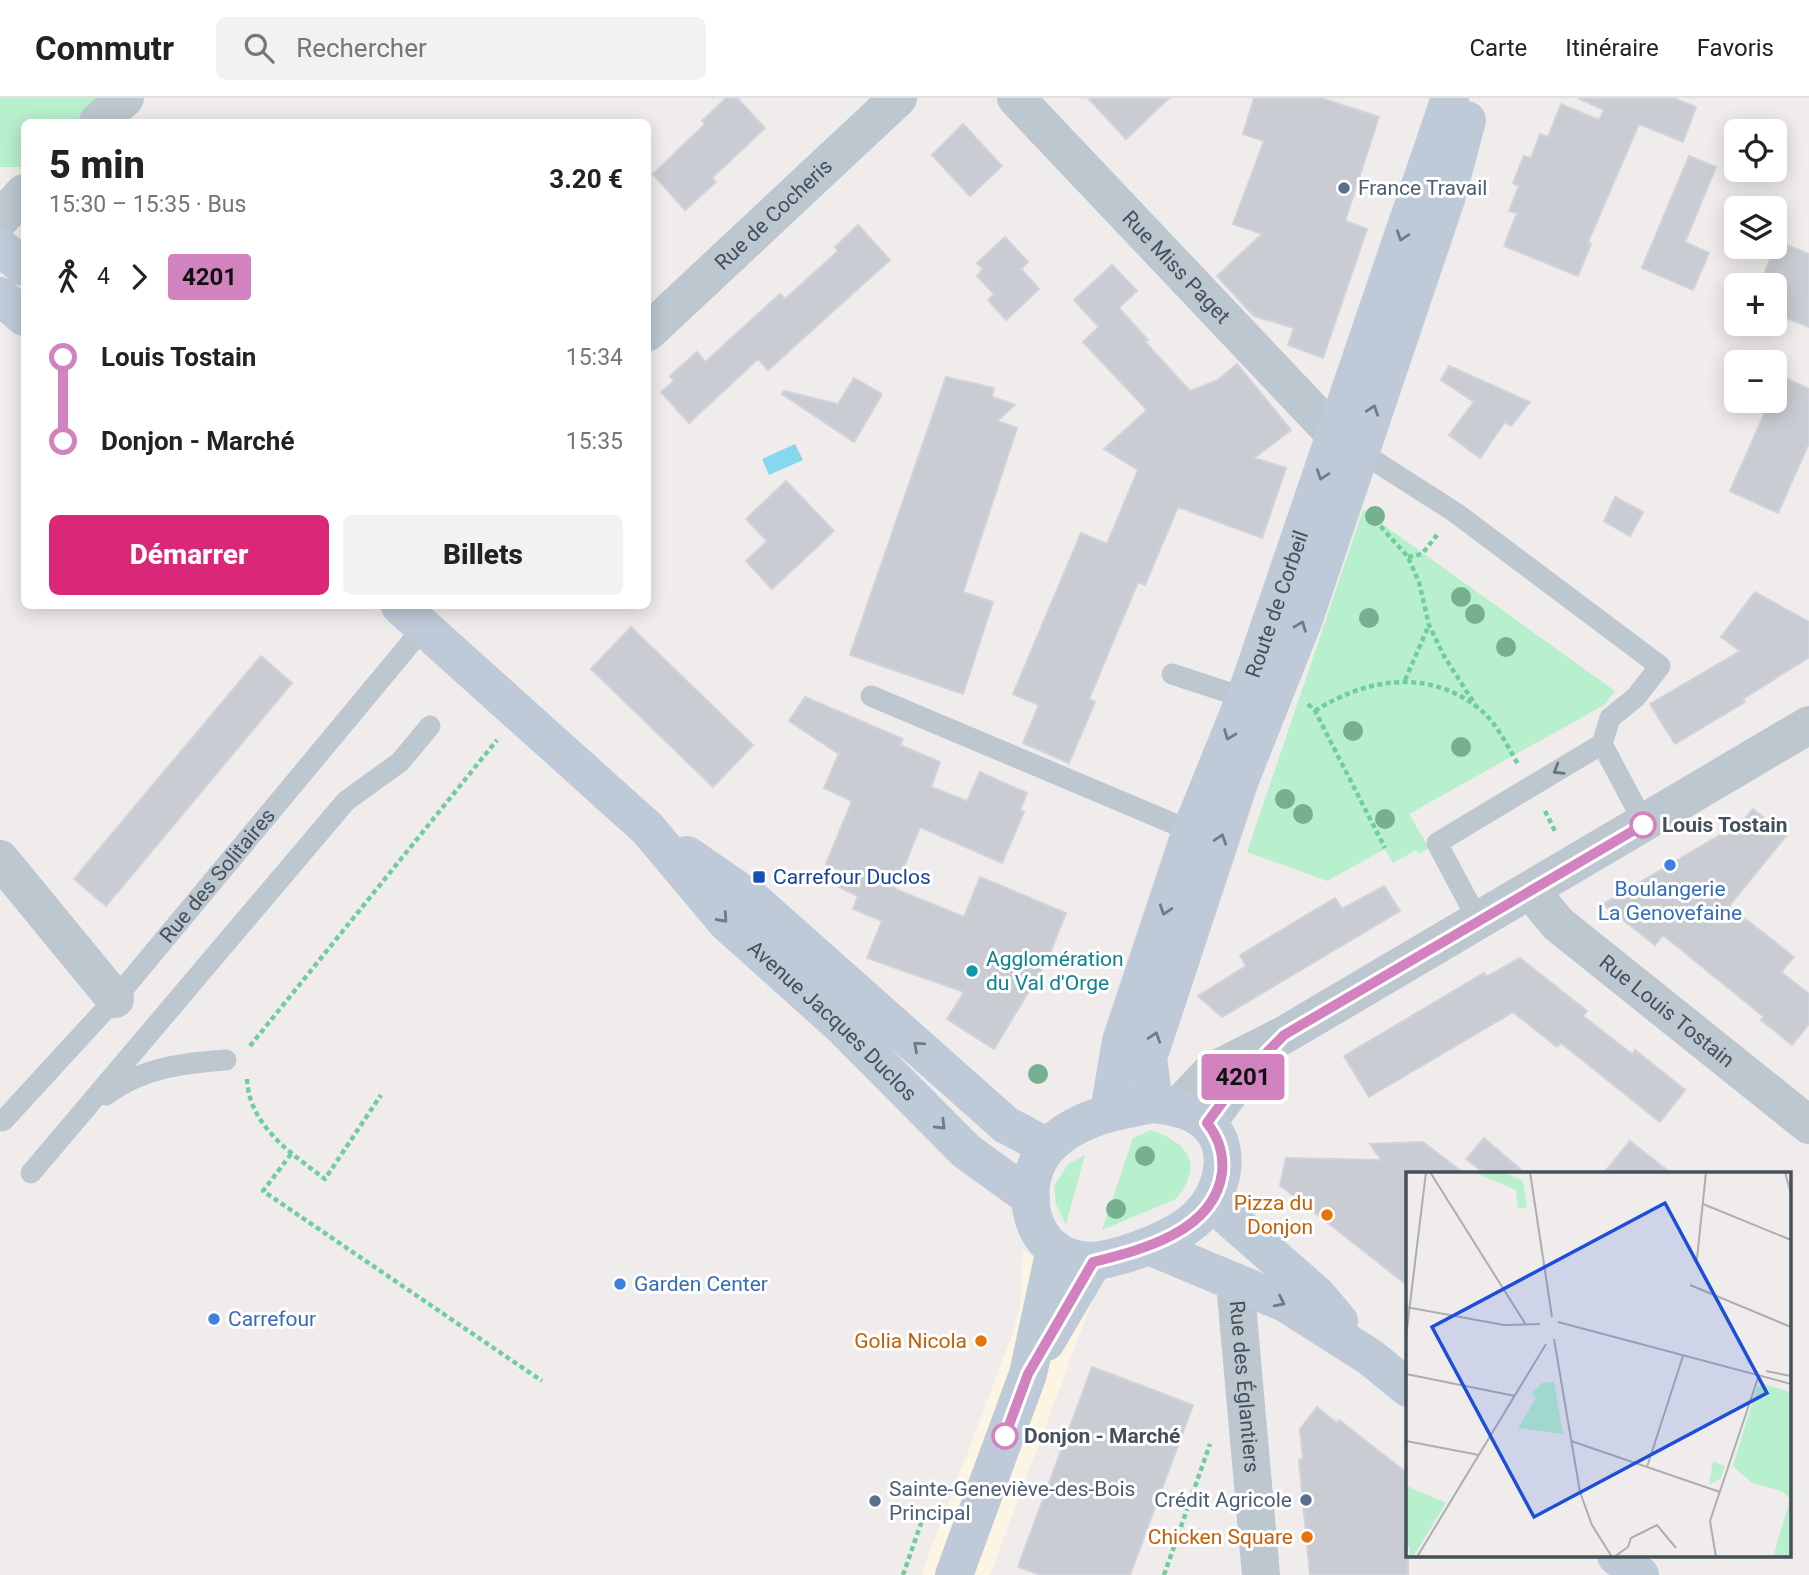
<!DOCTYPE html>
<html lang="fr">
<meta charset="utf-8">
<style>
:root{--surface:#fff;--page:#f2f2f2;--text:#222;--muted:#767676;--line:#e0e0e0;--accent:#db2777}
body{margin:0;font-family:Roboto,sans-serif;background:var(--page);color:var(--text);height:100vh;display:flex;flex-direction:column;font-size:26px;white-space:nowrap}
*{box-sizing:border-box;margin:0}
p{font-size:23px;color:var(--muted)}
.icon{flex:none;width:38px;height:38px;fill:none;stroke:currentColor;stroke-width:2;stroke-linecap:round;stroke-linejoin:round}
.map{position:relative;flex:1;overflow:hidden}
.details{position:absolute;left:21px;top:21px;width:630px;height:490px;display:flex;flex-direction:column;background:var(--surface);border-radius:10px;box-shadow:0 4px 18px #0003}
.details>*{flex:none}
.badge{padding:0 14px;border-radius:5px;font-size:24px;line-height:46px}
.tools{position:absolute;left:1724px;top:21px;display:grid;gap:14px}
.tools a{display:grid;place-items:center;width:63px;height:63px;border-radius:10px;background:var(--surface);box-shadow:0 4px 18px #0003;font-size:35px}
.map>.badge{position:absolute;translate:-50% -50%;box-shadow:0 0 0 4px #fff}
.legs{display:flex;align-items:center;gap:10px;height:77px;padding:0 28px;font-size:23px}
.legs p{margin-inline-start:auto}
.overview{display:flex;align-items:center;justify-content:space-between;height:119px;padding:0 28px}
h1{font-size:38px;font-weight:800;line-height:52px}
.button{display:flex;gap:14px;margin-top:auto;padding:14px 28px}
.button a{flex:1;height:80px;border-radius:10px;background:var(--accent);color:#fff;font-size:28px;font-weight:800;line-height:80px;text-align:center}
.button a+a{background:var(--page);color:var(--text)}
ul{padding:0 28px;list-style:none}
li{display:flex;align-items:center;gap:24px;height:84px;font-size:26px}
li i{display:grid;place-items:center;width:10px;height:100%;margin:0 9px;background:currentColor}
li i::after{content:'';width:18px;height:18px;margin:-9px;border:5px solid;border-radius:50%;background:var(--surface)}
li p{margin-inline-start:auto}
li:first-child i{background:linear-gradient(#0000 50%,currentColor 0)}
li:last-child i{background:linear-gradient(currentColor 50%,#0000 0)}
header{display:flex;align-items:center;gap:42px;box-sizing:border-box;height:98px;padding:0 35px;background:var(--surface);border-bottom:2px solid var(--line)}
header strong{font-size:33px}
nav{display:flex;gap:38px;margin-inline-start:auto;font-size:24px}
.search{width:490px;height:63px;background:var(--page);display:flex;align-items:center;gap:18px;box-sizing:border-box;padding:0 24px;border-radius:10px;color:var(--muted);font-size:26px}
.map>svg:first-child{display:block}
.commercial{fill:#fcf5e4}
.green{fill:#b8efcd}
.water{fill:#84d9ee}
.building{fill:#c9ccd2;stroke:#d0d3d9;stroke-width:2}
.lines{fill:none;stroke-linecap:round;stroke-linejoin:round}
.path{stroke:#70ce9e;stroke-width:4.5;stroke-dasharray:5 3.5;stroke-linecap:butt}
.lane{stroke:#bcc7d0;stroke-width:21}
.street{stroke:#bcc7d0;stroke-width:38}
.secondary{stroke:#becad7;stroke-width:38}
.tree{fill:#77af91}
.oneway{stroke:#6f7b86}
.oneway2{stroke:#68747d}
.line-1-casing{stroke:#fff;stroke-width:16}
.line-1{stroke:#d282be;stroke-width:10}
.service-dot{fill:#5c6f8a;stroke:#fff;stroke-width:2.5}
.stop-1-dot{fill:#fff;stroke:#d282be;stroke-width:3.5}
.shop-dot{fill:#3f7fe0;stroke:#fff;stroke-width:2.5}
.transit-dot{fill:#1a4fb4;stroke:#fff;stroke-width:2.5}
.culture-dot{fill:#0f9aa8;stroke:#fff;stroke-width:2.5}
.food-dot{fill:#e8710a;stroke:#fff;stroke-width:2.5}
.labels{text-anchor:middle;stroke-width:6;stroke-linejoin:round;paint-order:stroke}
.service-label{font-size:21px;fill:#4e5e75;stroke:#fff;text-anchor:start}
.street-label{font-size:21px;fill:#44505a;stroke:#fff}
.stop-label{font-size:21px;font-weight:bold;fill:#44505a;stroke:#fff;text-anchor:start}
.transit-label{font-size:21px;fill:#164399;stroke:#fff;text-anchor:start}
.shop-label{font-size:21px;fill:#366cbe;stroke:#fff;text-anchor:start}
.culture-label{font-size:21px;fill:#0d838f;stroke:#fff;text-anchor:start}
.food-label{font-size:21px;fill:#c56008;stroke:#fff;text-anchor:end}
.inset-road{fill:none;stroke:#abaeb2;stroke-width:2}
.view{fill:#1d4ed8;fill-opacity:0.15;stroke:#1d4ed8;stroke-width:3.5}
.inset-edge{fill:none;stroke:#44505a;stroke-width:3.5}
</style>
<header>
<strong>Commutr</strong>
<div class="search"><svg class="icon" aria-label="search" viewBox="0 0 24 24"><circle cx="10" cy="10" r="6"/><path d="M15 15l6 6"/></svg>Rechercher</div>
<nav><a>Carte</a><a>Itinéraire</a><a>Favoris</a></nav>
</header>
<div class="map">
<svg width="1809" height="1477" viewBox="0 0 1809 1477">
<rect width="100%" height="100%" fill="#f0ecec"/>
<path class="commercial" d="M 1023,1153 L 1044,1166 L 1101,1179 L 990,1477 L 921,1477 L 1011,1240 L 1020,1208 Z"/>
<path class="green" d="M 0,0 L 109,0 L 83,24 L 24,24 L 24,69 L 0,69 Z
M 1363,412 L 1615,593 L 1604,607 L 1409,716 L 1429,750 L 1419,756 L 1416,752 L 1393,765 L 1385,751 L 1327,783 L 1247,754 Z
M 1151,1032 C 1187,1044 1205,1066 1176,1101 L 1102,1132 L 1133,1040 Z
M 1085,1057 L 1066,1126 L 1056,1107 L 1054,1088 L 1068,1066 Z"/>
<path class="water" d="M 795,346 L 803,362 L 769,377 L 762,361 Z"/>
<path class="building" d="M 726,0 L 737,0 L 765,30 L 712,80 L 716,84 L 685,112 L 653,76 L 705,26 L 702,23 Z
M 1088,0 L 1169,0 L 1126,41 Z
M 1254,0 L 1321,0 L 1379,19 L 1345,123 L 1367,131 L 1323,260 L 1288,247 L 1294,230 L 1254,218 L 1217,178 L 1262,136 L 1233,126 L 1264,43 L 1243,36 Z
M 1578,0 L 1673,0 L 1696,9 L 1683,44 L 1639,26 L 1588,144 L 1591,146 L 1578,178 L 1504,148 L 1517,115 L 1509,113 L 1519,88 L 1513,85 L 1524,58 L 1531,60 L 1540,36 L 1548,39 L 1561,6 L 1599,22 L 1604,12 Z
M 963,26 L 1002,68 L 970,98 L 932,57 Z
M 1689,58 L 1716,69 L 1685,144 L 1709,155 L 1693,192 L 1642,170 Z
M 858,127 L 890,162 L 768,272 L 758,261 L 689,325 L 661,294 L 674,283 L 670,278 L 697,254 L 705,264 L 780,196 L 785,201 L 838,153 L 835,149 Z
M 1005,139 L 1028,164 L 1021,171 L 1039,191 L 1006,222 L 988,202 L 994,196 L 977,178 L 983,171 L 977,165 Z
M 1777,143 L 1809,156 L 1809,229 L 1774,215 L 1774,187 L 1760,187 Z
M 1112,167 L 1137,193 L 1119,210 L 1148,242 L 1145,244 L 1190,293 L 1218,282 L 1237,266 L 1291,332 L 1254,360 L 1286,370 L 1262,440 L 1178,409 L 1145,487 L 1138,484 L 1089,601 L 1095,604 L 1069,665 L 1023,645 L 1039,607 L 1013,596 L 1081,435 L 1107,446 L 1138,372 L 1104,351 L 1147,312 L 1083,244 L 1099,229 L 1074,202 Z
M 1449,268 L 1530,304 L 1511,328 L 1505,324 L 1480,360 L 1449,337 L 1474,304 L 1441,282 Z
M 1781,278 L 1809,291 L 1809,345 L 1778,415 L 1730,393 L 1770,303 L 1774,303 L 1774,293 Z
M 946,279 L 994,290 L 992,299 L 1015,307 L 997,323 L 1017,330 L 963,494 L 993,504 L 963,596 L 850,557 Z
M 854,280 L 882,296 L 854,344 L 782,296 L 784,293 L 838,306 Z
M 786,383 L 834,433 L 772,491 L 746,463 L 767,443 L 746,421 Z
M 1615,399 L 1643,414 L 1630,438 L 1604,423 Z
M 1755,494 L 1809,524 L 1809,559 L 1743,601 L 1745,604 L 1675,646 L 1650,606 L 1740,553 L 1721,539 Z
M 631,529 L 753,647 L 713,689 L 591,571 Z
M 261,558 L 292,585 L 106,808 L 74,781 Z
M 805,599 L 903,641 L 900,647 L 940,664 L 931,689 L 967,703 L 980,674 L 1027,695 L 1020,712 L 1024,714 L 1002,765 L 920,729 L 895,791 L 964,819 L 980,779 L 1066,815 L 1046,865 L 994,951 L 947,921 L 964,894 L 867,860 L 882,823 L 853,811 L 858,798 L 839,789 L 845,775 L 826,766 L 852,703 L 824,690 L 839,656 L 789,623 Z
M 1753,711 L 1786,738 L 1729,808 L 1794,859 L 1781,874 L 1809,896 L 1809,926 L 1792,947 L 1761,922 L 1764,919 L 1663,837 L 1655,847 L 1603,806 L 1742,724 Z
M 1384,788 L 1400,813 L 1222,919 L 1198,898 L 1246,868 L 1240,857 L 1335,800 L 1342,811 Z
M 1520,860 L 1587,913 L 1583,918 L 1632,956 L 1635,952 L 1685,992 L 1660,1024 L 1561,945 L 1557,949 L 1513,914 L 1369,999 L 1344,958 L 1484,875 L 1486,879 Z
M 1484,1040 L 1526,1076 L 1486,1076 L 1466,1061 Z
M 1630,1043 L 1672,1076 L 1603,1076 Z
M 1423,1044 L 1465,1076 L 1408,1076 L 1408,1188 L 1280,1087 L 1286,1060 L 1381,1062 L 1370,1046 Z
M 1092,1269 L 1193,1307 L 1130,1477 L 1041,1477 L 1018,1469 Z
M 1317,1309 L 1337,1325 L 1339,1322 L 1408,1376 L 1408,1477 L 1310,1477 L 1299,1362 L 1303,1361 L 1300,1331 Z"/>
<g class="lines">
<path class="path" d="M 1375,422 L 1408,459 L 1419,484 L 1429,527 L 1444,558 L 1476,608
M 1408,459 L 1422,456 L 1437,437
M 1405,582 L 1429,527
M 1308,606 L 1315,613 L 1385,750
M 1315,613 C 1364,581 1427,570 1477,609 C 1496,623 1506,646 1518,666
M 1545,713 L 1555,733
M 250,948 L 497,642
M 247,981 C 249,1028 292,1056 325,1081 L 381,997
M 291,1056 L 263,1093 L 542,1283
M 903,1477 L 926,1411
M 1164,1477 L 1210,1346"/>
<g class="lane">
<path d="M 1353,349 L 1456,415 L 1660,568 L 1636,599 L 1610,620 L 1602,646"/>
<path d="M 1172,576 L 1245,600"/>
<path d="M 871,598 L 1191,733"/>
<path d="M 1479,824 L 1437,745 L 1602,646 L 1644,725"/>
<path d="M 106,997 C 141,970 183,965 226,962"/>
<path id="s1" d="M 3,1023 L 115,901 L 424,529"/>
<path d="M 31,1075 L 346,703 L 400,664 L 430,628"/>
</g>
<g class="street">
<path id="s2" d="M 1016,0 L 1336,338"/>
<path d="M 98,24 L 125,0"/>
<path d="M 0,121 L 24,95"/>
<path id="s3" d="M 648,234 L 898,0"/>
<path d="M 0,761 L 115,901"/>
<path id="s4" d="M 1531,793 L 1558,826 L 1809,1027"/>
<path d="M 1178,1009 L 1211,974 L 1284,937 L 1809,627"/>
<path d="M 1207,1025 L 1235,987 L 1263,959"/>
<path id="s5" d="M 1235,1184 L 1261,1477"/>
</g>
<g class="secondary">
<path d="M 0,149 L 24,169"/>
<path d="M 0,198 L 24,219"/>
<path id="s6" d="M 400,508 L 647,730 L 727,825 L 843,929 L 966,1053 L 1031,1100"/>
<path d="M 687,757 L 755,804 L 1006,1027 L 1048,1049"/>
<path d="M 1154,1006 L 1148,960 L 1240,682 L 1304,521 L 1446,101 L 1467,22"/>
<path d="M 1154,1006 C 1173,1008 1194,1012 1208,1026 C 1234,1052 1222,1095 1199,1118 C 1181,1136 1153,1147 1129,1155 C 1110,1161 1092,1166 1072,1160 C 1026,1147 1018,1082 1048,1049 C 1077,1019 1116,1013 1154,1006 Z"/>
<path id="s7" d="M 1109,1014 L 1121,943 L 1191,733 L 1245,600 L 1450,0"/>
<path d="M 1211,1104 L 1317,1197 L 1339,1223"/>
<path d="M 1149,1148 L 1285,1205 L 1370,1259 L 1408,1290"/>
<path d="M 1046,1244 L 1093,1164"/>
<path d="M 1616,1458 L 1640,1477"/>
<path d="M 954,1477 L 1028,1276 L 1055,1151"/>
</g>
</g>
<g class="tree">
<circle cx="1375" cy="418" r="10"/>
<circle cx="1461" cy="499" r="10"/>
<circle cx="1475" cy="516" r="10"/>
<circle cx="1369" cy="520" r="10"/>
<circle cx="1506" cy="549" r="10"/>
<circle cx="1353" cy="633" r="10"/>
<circle cx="1461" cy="649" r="10"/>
<circle cx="1285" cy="701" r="10"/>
<circle cx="1303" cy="716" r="10"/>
<circle cx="1385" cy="721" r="10"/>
<circle cx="1038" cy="976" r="10"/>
<circle cx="1145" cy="1058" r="10"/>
<circle cx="1116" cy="1111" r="10"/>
</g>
<defs><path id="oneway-chevron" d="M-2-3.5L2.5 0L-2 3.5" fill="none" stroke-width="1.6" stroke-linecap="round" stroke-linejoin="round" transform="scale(1.75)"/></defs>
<g class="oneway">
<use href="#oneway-chevron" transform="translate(1402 138) rotate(109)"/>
<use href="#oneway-chevron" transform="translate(1373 312) rotate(-71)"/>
<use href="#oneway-chevron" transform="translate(1322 377) rotate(109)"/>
<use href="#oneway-chevron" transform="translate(1301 528) rotate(-69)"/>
<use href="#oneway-chevron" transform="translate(1229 637) rotate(111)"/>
<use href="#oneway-chevron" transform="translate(1221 741) rotate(-72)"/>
<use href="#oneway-chevron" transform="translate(1165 812) rotate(108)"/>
<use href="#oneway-chevron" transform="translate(723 820) rotate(48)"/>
<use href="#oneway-chevron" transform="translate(1155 939) rotate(-72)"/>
<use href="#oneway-chevron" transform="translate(918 948) rotate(-138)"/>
<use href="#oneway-chevron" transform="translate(941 1027) rotate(45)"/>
<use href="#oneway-chevron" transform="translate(1280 1204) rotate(26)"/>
</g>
<use class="oneway2" href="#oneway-chevron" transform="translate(1558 672) rotate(149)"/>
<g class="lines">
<defs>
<path id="line-1" d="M 1005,1338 L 1028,1276 L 1093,1164 C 1141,1152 1214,1134 1222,1075 C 1224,1056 1219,1040 1207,1025 L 1235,987 L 1284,937 L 1643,727"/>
</defs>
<use href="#line-1" class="line-1-casing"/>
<use href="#line-1" class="line-1"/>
</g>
<g class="service-dot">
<circle cx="1344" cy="90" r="7"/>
<circle cx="1306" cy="1402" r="7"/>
<circle cx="875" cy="1403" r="7"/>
</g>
<g class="stop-1-dot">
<circle cx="1643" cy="727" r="12"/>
<circle cx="1005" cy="1338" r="12"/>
</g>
<g class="shop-dot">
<circle cx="1670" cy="767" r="7"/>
<circle cx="620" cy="1186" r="7"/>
<circle cx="214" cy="1221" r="7"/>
</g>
<rect class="transit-dot" x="752" y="772" width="14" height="14" rx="3.5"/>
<circle class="culture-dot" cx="972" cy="873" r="7"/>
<g class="food-dot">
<circle cx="1327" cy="1117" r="7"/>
<circle cx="981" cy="1243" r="7"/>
<circle cx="1307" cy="1439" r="7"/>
</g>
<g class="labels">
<g class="service-label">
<text x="1358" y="97">France Travail</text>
<text x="889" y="1398">Sainte-Geneviève-des-Bois<tspan x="889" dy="24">Principal</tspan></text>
<text x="1292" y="1409" text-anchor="end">Crédit Agricole</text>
</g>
<g class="street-label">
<text dy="7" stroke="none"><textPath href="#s3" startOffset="172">Rue de Cocheris</textPath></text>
<text dy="7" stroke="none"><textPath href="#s2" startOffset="233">Rue Miss Paget</textPath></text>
<text dy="7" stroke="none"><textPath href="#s7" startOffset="536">Route de Corbeil</textPath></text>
<text dy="7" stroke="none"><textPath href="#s1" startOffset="326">Rue des Solitaires</textPath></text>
<text dy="7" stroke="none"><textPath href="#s4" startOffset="182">Rue Louis Tostain</textPath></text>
<text dy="7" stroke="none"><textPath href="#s6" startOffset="600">Avenue Jacques Duclos</textPath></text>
<text dy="7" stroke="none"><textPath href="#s5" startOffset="105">Rue des Églantiers</textPath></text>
</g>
<g class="stop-label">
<text x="1662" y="734">Louis Tostain</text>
<text x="1024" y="1345">Donjon - Marché</text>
</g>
<g class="transit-label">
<text x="773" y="786">Carrefour Duclos</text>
</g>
<g class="shop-label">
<text x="1670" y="798" text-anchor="middle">Boulangerie<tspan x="1670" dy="24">La Genovefaine</tspan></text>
<text x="634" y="1193">Garden Center</text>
<text x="228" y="1228">Carrefour</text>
</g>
<g class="culture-label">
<text x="986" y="868">Agglomération<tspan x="986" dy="24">du Val d'Orge</tspan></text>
</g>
<g class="food-label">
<text x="1313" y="1112">Pizza du<tspan x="1313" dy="24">Donjon</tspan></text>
<text x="967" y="1250">Golia Nicola</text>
<text x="1293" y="1446">Chicken Square</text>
</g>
</g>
<g transform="translate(1406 1074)">
<rect width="385" height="385" fill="#f0ecec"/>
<path d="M 68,0 L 98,0 L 117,9 L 121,35 L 112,37 L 110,18 ZM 148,210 L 157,262 L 112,256 L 130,226 L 126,221 L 136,211 ZM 358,212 L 385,220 L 385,385 L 367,385 L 384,327 L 376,319 L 346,311 L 327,294 L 351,215 ZM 307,289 L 319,294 L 315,306 L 303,313 ZM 1,314 L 40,331 L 7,385 L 3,385 L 4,375 L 0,375 Z" fill="#b8efcd"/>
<path class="inset-road" d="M 24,0 L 120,153M 124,0 L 146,145M 379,0 L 385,22M 297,32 L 385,68M 291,87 L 300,0M 284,113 L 385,155M 0,135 L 98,153 L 134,152M 152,150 L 385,212M 0,165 L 20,0M 148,167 L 174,320 L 186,353 L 206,385M 360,199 L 385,204M 0,202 L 109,224M 0,269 L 73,283M 165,269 L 314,320M 241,295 L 277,184M 11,385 L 140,172M 208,385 L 222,375 L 225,366 L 251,353 L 270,376M 310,385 L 304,349 L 353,203"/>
<path class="view" d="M 259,31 L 361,221 L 128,345 L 26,155 Z"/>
<rect width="385" height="385" class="inset-edge"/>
</g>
</svg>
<div class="tools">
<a><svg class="icon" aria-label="locate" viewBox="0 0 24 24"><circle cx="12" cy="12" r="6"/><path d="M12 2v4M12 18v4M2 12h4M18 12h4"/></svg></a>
<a><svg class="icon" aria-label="layers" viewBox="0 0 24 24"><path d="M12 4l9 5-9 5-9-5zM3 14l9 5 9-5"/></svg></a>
<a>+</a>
<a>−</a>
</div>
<b class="badge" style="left:1243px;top:979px;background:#d282be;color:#111">4201</b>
<section class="details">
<div class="overview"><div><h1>5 min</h1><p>15:30 – 15:35 · Bus</p></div><b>3.20 €</b></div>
<div class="legs"><svg class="icon" aria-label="walk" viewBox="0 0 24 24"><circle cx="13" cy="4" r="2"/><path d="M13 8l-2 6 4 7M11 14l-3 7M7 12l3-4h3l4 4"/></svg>4<svg class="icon" aria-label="forward" viewBox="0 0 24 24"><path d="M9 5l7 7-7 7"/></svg><b class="badge" style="background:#d282be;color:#111">4201</b></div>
<ul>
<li><i style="color:#d282be"></i><b>Louis Tostain</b><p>15:34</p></li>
<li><i style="color:#d282be"></i><b>Donjon - Marché</b><p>15:35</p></li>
</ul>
<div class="button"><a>Démarrer</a><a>Billets</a></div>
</section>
</div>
